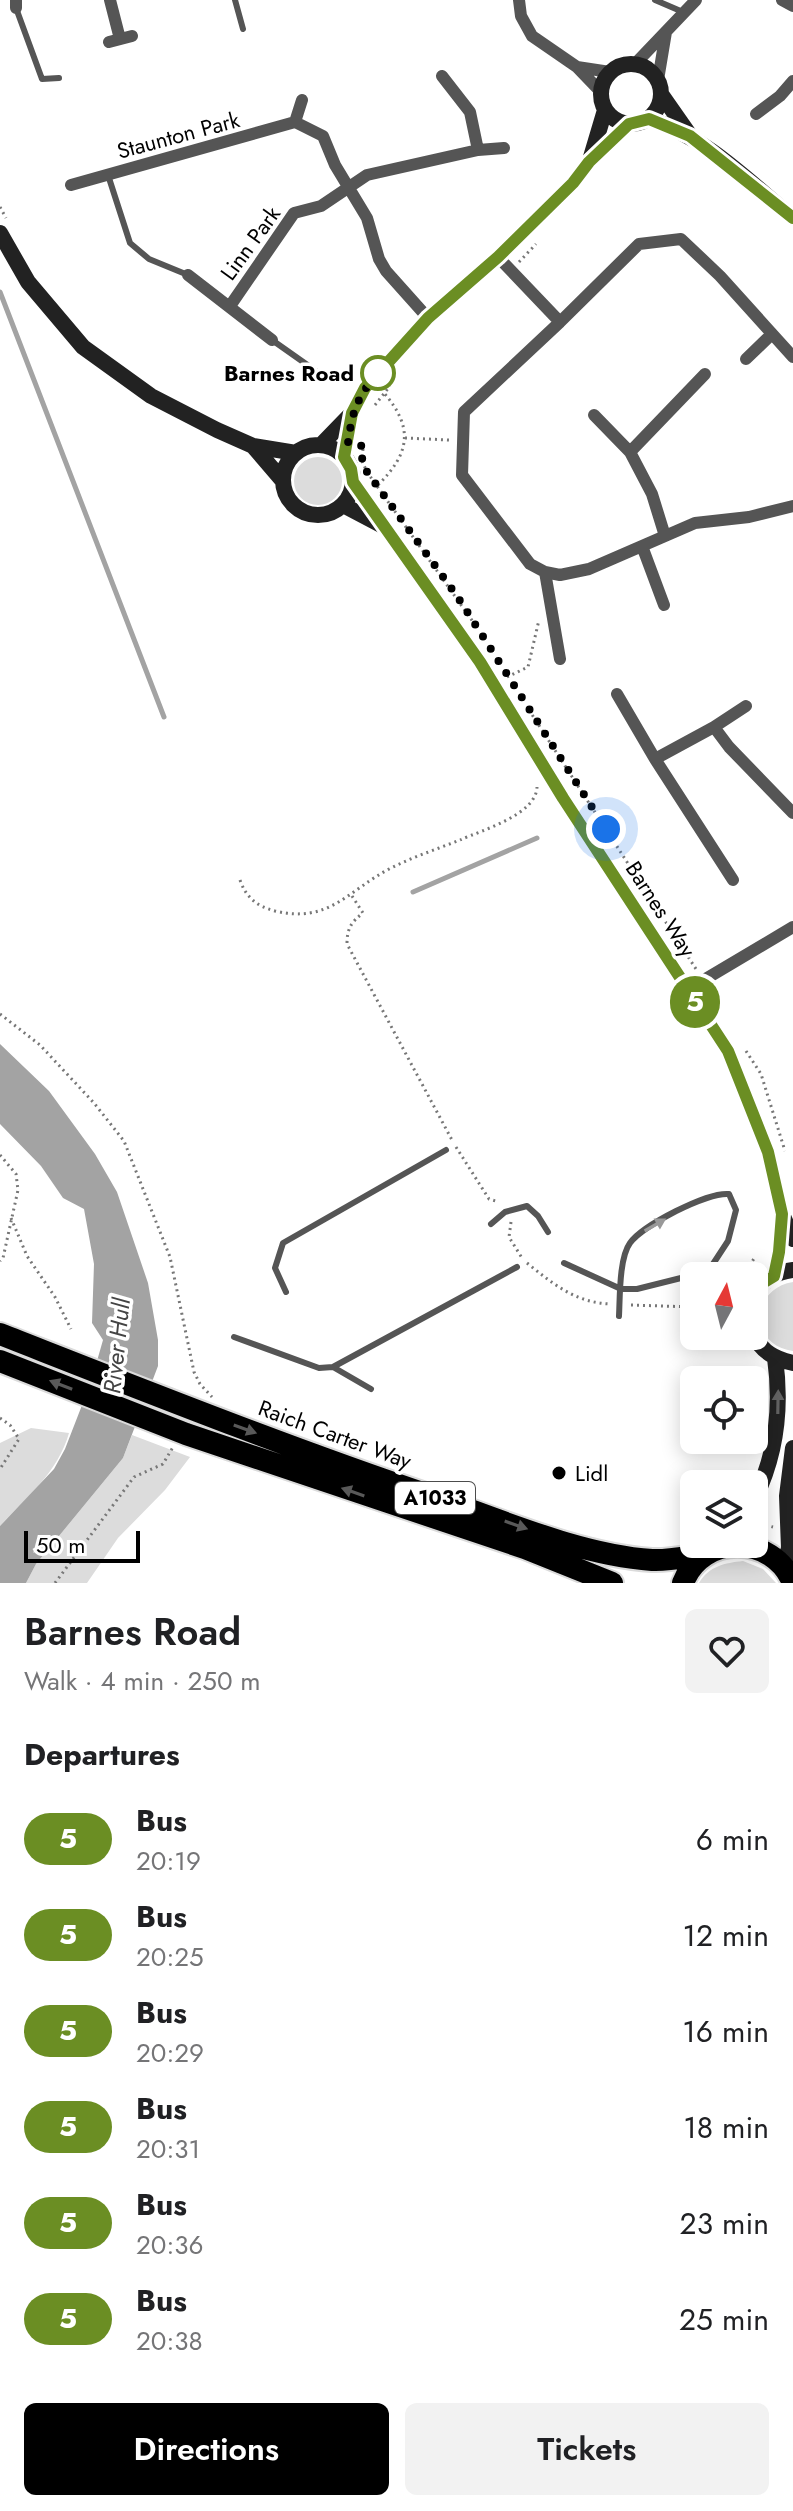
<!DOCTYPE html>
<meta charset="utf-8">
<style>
:root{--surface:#fff;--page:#f2f2f2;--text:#202124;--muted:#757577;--accent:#000}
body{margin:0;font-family:Jost,sans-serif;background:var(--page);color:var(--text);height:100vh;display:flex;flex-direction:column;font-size:30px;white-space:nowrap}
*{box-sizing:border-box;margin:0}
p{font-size:26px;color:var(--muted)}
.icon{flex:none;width:44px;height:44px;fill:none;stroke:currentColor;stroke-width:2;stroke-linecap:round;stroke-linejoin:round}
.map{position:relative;height:1583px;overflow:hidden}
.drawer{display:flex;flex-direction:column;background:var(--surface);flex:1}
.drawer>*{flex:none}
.badge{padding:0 16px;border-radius:26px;font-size:28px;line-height:52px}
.needle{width:52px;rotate:7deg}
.buttons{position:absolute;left:680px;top:1262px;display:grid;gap:16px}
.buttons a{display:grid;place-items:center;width:88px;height:88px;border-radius:12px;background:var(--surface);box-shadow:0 4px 20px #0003;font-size:40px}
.scale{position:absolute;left:24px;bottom:20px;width:116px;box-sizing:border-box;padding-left:8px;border:4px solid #000;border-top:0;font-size:22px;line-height:28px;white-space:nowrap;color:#000;-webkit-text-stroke:6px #fff;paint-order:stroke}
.you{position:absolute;width:40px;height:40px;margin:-20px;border:6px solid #fff;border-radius:50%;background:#1a73e8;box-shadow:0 0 0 12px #1a73e833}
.map>.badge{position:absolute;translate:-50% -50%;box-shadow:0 0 0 4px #fff}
h2{padding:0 24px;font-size:30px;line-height:72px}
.round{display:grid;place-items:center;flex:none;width:84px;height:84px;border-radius:12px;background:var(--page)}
.headline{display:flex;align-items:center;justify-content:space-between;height:136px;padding:0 24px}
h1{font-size:38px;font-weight:600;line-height:60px}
.primary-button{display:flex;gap:16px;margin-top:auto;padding:16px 24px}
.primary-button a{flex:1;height:92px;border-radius:12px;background:var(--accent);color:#fff;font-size:32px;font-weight:600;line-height:92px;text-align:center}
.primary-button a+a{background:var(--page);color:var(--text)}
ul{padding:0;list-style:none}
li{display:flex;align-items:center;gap:24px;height:96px;padding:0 24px}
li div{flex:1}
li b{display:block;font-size:30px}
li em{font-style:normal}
li .badge{min-width:88px;font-weight:700;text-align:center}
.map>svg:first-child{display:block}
.green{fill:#dcdcdc}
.water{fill:#a3a3a3}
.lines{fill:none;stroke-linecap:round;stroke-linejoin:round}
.stream{stroke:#a3a3a3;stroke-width:5}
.highway-casing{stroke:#dbdbdb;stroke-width:26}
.path{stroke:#777;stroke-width:3;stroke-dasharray:2 4;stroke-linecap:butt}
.lane{stroke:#555;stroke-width:6}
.street{stroke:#555;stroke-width:12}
.secondary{stroke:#222;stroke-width:16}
.highway{stroke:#000;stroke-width:22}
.oneway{fill:#999}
.oneway2{fill:#595959}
.oneway3{fill:#646464}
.line-casing{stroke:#fff;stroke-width:18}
.line{stroke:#6b8e23;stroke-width:12}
.walk{stroke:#000;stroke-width:8;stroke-dasharray:0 14.4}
.stop-dot{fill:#fff;stroke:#6b8e23;stroke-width:4}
.poi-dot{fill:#000;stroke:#fff;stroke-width:3}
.labels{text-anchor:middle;stroke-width:7;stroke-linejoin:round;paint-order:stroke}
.shield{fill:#fff;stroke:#4c4c4c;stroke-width:2}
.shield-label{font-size:20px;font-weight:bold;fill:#000}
.street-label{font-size:22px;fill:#000;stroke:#fff}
.stop-label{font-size:22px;font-weight:bold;fill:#000;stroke:#fff;text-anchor:end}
.poi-label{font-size:22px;fill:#000;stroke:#fff;text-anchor:start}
.water-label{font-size:24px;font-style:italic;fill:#444;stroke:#fff}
</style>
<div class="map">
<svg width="793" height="1583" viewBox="0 0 793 1583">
<rect width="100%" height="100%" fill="#fff"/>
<path class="green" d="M294 481a24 24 0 1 1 48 0a24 24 0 1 1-48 0Z
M 793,1282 L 793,1351 C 749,1345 750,1289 793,1282 Z
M 31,1428 L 69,1433 C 58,1472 27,1497 0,1526 L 0,1443 Z
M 132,1435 L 190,1457 L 165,1490 L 118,1538 L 87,1583 L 26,1583 L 36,1564 L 123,1458 Z
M 743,1561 L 763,1569 L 776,1583 L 699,1583 C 709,1566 725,1563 743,1561 Z"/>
<path class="water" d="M 0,1044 L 49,1091 L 95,1154 L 117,1192 L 148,1283 L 158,1340 L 158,1366 L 123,1458 L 36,1564 L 26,1583 L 0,1583 L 0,1526 L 54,1469 L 65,1449 L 91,1382 L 103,1340 L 92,1323 L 94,1264 L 84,1209 L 63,1198 L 41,1166 L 0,1124 Z"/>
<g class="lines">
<path class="stream" d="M 0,292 L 164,717
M 413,892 L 537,838"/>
<defs>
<path id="highway" d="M 0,1334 C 143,1390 286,1447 431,1496 C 501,1520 579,1555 652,1560 C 670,1561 689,1556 706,1554
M 0,1361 L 186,1434 L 525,1548 L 612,1583
M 683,1583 C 702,1533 773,1534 793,1583"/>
</defs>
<use href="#highway" class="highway-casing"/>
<path class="path" d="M 0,207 L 6,218
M 519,262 L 536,244
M 375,405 L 390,386
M 405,438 L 449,440
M 363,449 L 362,461 L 367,472 L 476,626
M 378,485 C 410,453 414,428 384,393
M 507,677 L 528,667 L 539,620
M 529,710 L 696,969
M 240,880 C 246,897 256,906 275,911 C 330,924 348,890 391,868 C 413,857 437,849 460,840 C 482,830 536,815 537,787
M 352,896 L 363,913 C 351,922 347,929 347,944 L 452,1140
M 0,1014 L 40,1045 L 94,1103 L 124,1141 L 170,1257 L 194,1372 L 200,1384 L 212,1397
M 746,1051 L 761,1074 L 785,1151
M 456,1147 L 489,1199 L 499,1202
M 0,1155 L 16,1174 L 18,1190 L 3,1258 L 0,1261
M 11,1218 L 27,1256 L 55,1297 L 71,1329
M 511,1222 L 509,1237 L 522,1258
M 527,1263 C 553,1284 576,1303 611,1304
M 743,1276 L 755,1257
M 631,1305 L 694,1307
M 0,1418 L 10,1425 L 19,1439 L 0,1469
M 754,1522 L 773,1527
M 55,1583 L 134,1477 L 163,1464 L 173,1447"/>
<path class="lane" d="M 235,0 L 243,29
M 655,0 L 683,12
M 16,8 L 42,79 L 59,78
M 108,175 L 130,243 L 149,259 L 188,275
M 272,340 L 316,371
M 491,1224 L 505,1212 L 527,1206 L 538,1216 L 548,1232
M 564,1263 L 621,1289 L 637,1289 L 697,1274 L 711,1267 L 728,1241 L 736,1210 L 729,1194 C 707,1192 643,1225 630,1243 C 619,1258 620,1298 619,1316
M 286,1292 L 275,1268 L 283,1243 L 446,1150
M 234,1337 L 319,1368 L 333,1367 L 517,1267
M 333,1367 L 371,1389"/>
<path class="street" d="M 110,0 L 120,39
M 519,0 L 521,16 L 532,36 L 577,67 L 601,92
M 782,0 L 793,6
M 16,8 L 16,0
M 109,42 L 132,36
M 635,64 L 696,0
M 577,67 L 610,72
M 442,76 L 470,112 L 478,150 L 504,148
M 658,80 L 666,32
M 756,114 L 780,96 L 793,81
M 295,122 L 302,100
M 71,185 L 295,122 L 323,136 L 335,165 L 367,218 L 379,259 L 386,271 L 428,318
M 498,257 L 560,322 L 464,412 L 462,475 L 530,564 L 545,572 L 560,575 L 589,569 L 695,523 L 749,517 L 793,506
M 188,275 L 272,340
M 230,306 L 294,213 L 321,206 L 367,175 L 478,150
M 560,322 L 639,244 L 681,239 L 720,276 L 793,357
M 746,359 L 772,334
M 594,415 L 630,452
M 665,536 L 652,494 L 630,452 L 705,374
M 642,546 L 664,605
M 545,572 L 560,659
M 617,694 L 655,759
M 714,727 L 729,747 L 793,813
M 733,880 L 655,759 L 714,727 L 746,706
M 687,990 L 793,927"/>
<path class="secondary" d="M601 94a30 30 0 1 1 60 0a30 30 0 1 1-60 0Z
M 661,94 L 689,134
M 649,119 C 706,137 748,181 793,218
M 591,157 L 605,110
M 0,233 L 28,282 L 83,347 L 151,396 L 217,430 L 253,446 L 296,453
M 321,445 L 352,413 L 365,388 L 428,318 L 498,257 L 573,183 L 589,162 L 629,124
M283 480a35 35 0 1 1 70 0a35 35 0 1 1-70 0Z
M 253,446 L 283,481
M 344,457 L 352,413
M 353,482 L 480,662 L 563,798 L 728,1051 L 768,1152 L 782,1214 L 793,1239
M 343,505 L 381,525
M 774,1276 L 779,1252 L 782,1218
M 754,1297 C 762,1281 775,1272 793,1270
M 754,1335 C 762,1352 775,1359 793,1363
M 754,1500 C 777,1454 782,1408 775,1358
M 784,1567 L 789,1548 L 787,1496 L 793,1448"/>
<use href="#highway" class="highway"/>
</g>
<defs><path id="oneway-solid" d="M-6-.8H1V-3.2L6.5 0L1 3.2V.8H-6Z" transform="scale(2)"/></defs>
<use class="oneway" href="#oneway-solid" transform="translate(655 1225) rotate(-30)"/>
<g class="oneway2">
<use href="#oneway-solid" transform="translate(61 1385) rotate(-159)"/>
<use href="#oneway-solid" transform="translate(245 1429) rotate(20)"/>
<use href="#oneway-solid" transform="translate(353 1492) rotate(-161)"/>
<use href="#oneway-solid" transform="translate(516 1525) rotate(19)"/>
</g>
<use class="oneway3" href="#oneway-solid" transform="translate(778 1402) rotate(-89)"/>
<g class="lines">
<defs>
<path id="line" d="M 754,1297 L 764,1282 L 774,1276 L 779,1252 L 782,1214 L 768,1152 L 728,1051 L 563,798 L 480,662 L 353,482 L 351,469 L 344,457 L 352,413 L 365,388 L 428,318 L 498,257 L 573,183 L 589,162 L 629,124 L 649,119 L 690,136 L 793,218"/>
</defs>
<use href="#line" class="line-casing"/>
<use href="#line" class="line"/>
<path class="walk" d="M 378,373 L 386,364 C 360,393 353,404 348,443 L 363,446 L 362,461 L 367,472 L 457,596 L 606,829"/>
</g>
<circle class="stop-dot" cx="378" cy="373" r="16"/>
<circle class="poi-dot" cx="559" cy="1473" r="8"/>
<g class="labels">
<rect class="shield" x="395" y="1482" width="80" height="32" rx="6"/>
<g class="shield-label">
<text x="435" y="1505">A1033</text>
</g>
<g class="street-label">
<text transform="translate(178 135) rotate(-15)" y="8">Staunton Park</text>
<text transform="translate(250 243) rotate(-54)" y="8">Linn Park</text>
<text transform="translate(661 909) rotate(57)" y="8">Barnes Way</text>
<text transform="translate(335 1434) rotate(20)" y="8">Raich Carter Way</text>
</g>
<g class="stop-label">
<text x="354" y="381">Barnes Road</text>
</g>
<g class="poi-label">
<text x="575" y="1481">Lidl</text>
</g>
<g class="water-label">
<text transform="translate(117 1346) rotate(-84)" y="8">River Hull</text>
</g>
</g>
</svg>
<div class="buttons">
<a><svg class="needle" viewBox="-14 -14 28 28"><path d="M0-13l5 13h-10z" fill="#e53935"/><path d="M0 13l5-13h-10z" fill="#757577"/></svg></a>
<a><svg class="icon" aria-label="locate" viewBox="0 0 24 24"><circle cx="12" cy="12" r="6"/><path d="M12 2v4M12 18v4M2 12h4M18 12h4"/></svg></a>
<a><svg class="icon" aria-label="layers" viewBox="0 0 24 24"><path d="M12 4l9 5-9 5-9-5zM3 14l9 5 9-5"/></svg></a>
</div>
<div class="scale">50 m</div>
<div class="you" style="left:606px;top:829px"></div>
<b class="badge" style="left:695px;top:1002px;background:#6b8e23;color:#fff">5</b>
</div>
<section class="drawer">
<div class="headline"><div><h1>Barnes Road</h1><p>Walk · 4 min · 250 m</p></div><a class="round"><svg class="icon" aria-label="heart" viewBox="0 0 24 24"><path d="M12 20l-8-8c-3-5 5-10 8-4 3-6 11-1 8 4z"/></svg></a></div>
<h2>Departures</h2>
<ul>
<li><span class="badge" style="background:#6b8e23;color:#fff">5</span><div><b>Bus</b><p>20:19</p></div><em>6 min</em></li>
<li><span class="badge" style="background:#6b8e23;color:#fff">5</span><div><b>Bus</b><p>20:25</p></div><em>12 min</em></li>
<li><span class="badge" style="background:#6b8e23;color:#fff">5</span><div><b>Bus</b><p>20:29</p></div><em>16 min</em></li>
<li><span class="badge" style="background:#6b8e23;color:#fff">5</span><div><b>Bus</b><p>20:31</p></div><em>18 min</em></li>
<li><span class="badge" style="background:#6b8e23;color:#fff">5</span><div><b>Bus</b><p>20:36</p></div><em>23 min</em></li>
<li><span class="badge" style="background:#6b8e23;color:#fff">5</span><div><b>Bus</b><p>20:38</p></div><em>25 min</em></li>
</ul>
<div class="primary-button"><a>Directions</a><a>Tickets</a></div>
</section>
